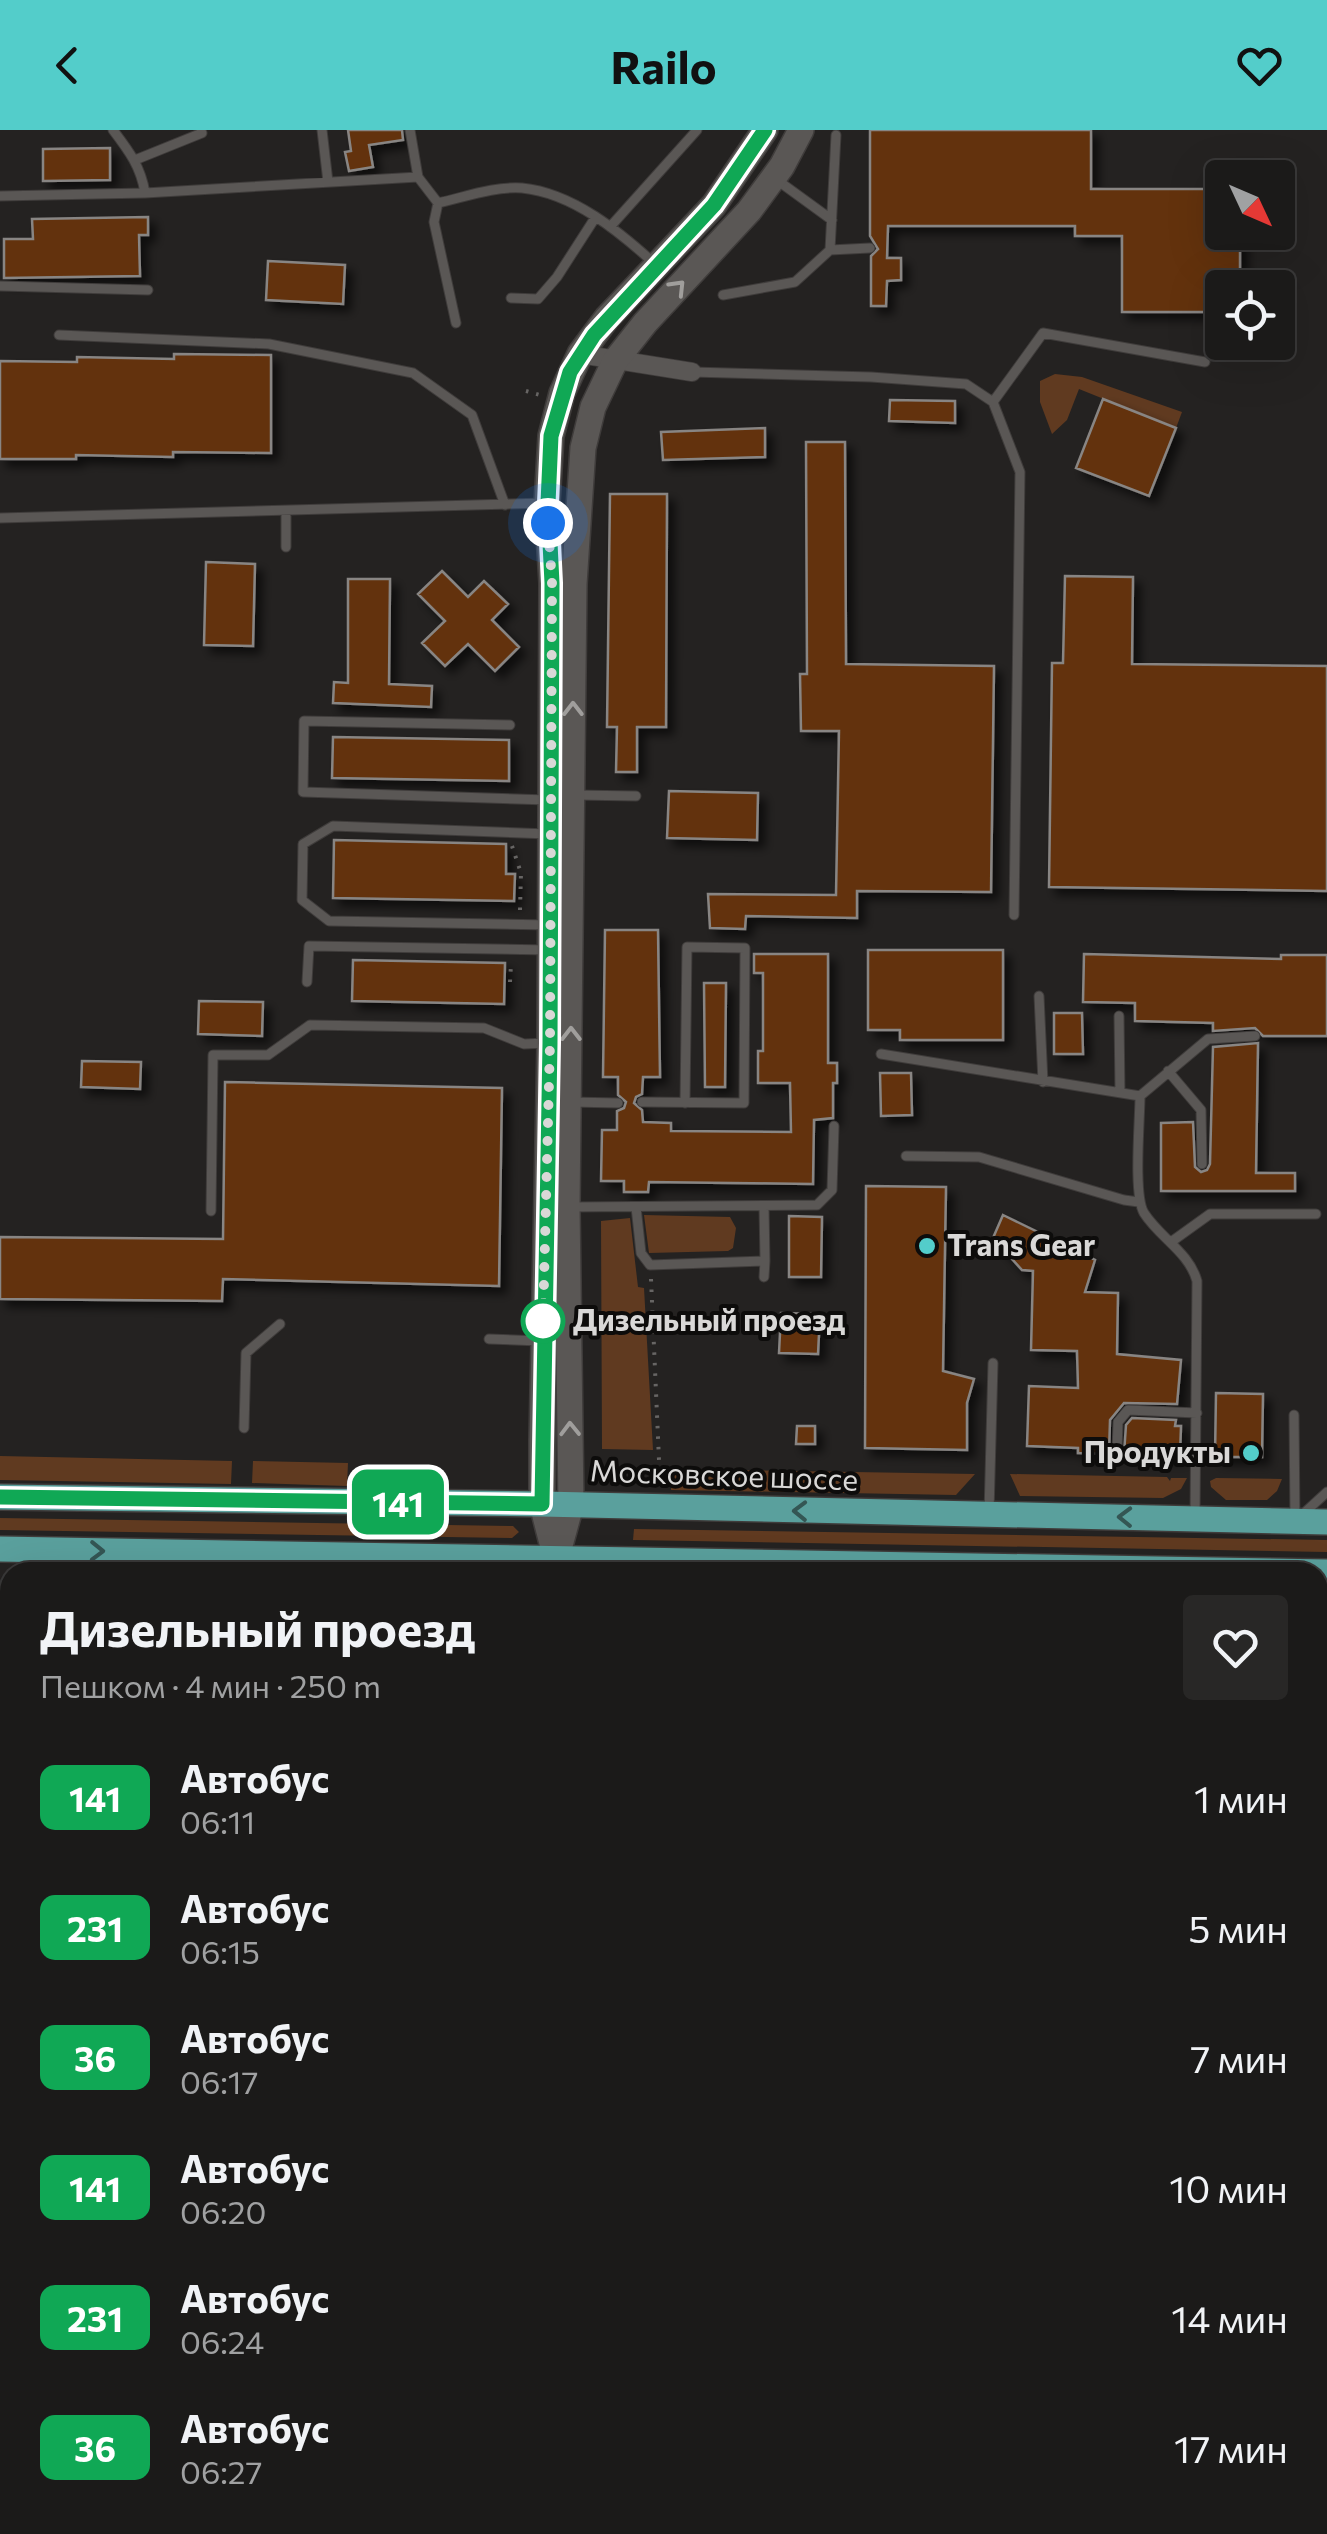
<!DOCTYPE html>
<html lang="ru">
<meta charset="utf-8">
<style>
:root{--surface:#1b1a19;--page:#282726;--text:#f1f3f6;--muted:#a0a1a2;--line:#393838;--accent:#53cdca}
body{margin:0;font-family:Commissioner,sans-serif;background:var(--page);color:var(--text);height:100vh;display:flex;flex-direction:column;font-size:38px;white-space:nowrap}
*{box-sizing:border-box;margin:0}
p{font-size:32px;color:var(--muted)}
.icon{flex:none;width:55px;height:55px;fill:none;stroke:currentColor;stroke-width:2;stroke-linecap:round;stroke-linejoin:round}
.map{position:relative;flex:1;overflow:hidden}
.details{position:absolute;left:0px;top:1432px;width:1328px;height:972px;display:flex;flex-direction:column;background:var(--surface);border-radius:30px 30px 0 0;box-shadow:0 10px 40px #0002,0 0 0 2px var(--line)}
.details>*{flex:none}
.badge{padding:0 20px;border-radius:15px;font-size:35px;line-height:65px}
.needle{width:65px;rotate:134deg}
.controls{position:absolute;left:1205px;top:30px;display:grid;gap:20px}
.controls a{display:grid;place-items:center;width:90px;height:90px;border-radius:10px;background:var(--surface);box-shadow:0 10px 40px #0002,0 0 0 2px var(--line);font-size:50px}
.you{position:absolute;width:50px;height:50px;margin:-25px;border:8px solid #fff;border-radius:50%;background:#1a73e8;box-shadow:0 0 0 15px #1a73e833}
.map>.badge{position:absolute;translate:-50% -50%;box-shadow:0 0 0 5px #fff}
.round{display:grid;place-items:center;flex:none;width:105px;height:105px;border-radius:10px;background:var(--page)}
.overview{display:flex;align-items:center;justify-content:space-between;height:170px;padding:0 40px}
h1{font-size:48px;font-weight:700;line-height:75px}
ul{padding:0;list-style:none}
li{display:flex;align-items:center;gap:30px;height:130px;padding:0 40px}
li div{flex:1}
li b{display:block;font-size:38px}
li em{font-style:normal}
li .badge{min-width:110px;font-weight:700;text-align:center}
header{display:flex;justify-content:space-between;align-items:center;height:130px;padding:0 40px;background:var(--accent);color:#111;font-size:45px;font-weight:700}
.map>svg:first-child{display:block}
.green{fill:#603a20}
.building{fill:#63320c;stroke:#888583;stroke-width:2.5;filter:url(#shadow)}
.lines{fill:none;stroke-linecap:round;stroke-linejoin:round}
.lane-casing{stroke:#3f3c3b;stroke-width:11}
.street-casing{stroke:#3f3c3b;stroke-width:20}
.secondary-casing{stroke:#3f3c3b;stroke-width:28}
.primary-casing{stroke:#3f3c3b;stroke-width:28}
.path{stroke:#676564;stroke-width:4;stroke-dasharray:2.5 8;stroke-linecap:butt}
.lane{stroke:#5a5755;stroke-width:9}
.street{stroke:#5a5755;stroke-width:18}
.secondary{stroke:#5a5755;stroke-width:25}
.primary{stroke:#5aa09d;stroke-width:25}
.oneway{stroke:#a09e9c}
.oneway2{stroke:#345654}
.line-casing{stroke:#fff;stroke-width:22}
.line{stroke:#10a855;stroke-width:15}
.walk{stroke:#d9d8d7;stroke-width:10;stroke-dasharray:0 18}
.poi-dot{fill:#53cdca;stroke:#0d0c0b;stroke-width:4}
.stop-dot{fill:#fff;stroke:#10a855;stroke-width:5}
.labels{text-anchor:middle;stroke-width:8;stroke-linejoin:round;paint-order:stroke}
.poi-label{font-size:30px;font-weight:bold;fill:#d9d8d7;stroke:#0d0c0b;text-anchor:start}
.stop-label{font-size:30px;font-weight:bold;fill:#d9d8d7;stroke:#0d0c0b;text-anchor:start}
.street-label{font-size:30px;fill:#d9d8d7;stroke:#0d0c0b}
</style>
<header><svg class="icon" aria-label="back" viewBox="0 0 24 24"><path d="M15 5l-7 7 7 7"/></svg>Railo<svg class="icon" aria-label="heart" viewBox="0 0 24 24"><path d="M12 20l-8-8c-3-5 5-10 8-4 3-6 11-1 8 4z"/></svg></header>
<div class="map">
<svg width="1327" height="2404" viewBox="0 0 1327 2404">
<defs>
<filter id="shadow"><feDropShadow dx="7" dy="7" stdDeviation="5" flood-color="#0009"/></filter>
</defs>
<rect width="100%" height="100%" fill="#242221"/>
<path class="green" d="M 1055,244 L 1082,247 L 1182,282 L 1176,298 L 1079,259 L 1067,290 L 1052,304 L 1040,272 L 1040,251 Z
M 644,1085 L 730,1087 L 736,1098 L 733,1118 L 728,1121 L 649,1123 Z
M 630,1088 L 638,1157 L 644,1158 L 653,1320 L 602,1319 L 601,1091 Z
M 0,1326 L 232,1331 L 231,1354 L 0,1350 Z
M 253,1331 L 348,1333 L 347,1356 L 252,1353 Z
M 672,1339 L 975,1344 L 956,1365 L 671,1360 Z
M 1010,1344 L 1167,1347 L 1170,1351 L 1171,1348 L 1187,1348 L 1181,1359 L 1163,1368 L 1020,1366 Z
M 1216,1348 L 1282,1349 L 1277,1361 L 1267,1370 L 1226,1370 L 1211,1357 L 1210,1351 Z
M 0,1388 L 513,1396 L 519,1402 L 512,1408 L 0,1400 Z
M 634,1399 L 1327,1410 L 1327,1422 L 633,1410 Z"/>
<path class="building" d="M 348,0 L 402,0 L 403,10 L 369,15 L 373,37 L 349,41 L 345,22 L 351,21 Z
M 870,0 L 1091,0 L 1091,59 L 1222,59 L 1222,102 L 1240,102 L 1240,158 L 1222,158 L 1222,182 L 1122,182 L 1122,106 L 1075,106 L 1075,96 L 888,96 L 887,128 L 901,128 L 901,150 L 887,151 L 886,176 L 871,176 L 871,126 L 878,119 L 870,106 Z
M 110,18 L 110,50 L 43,51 L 43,19 Z
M 148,87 L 148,105 L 139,105 L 140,146 L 4,148 L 4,109 L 33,109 L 32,89 Z
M 268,131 L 345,135 L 343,174 L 266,170 Z
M 174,224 L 271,225 L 271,323 L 173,322 L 173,327 L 76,325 L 76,329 L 0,329 L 0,231 L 77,232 L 77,227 L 174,229 Z
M 1103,269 L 1176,298 L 1149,366 L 1076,338 Z
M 890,270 L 955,271 L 955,293 L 889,291 Z
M 765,298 L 765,327 L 663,330 L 661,302 Z
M 806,312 L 845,312 L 846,534 L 994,536 L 991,762 L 857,761 L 857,788 L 746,786 L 745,799 L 710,798 L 708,764 L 836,765 L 839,601 L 801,601 L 800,544 L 807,544 Z
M 610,364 L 667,364 L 666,597 L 637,597 L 637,642 L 616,642 L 617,597 L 607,597 Z
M 206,432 L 255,434 L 253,516 L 204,515 Z
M 442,441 L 468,467 L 484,451 L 508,474 L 492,490 L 519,517 L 495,541 L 468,514 L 445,536 L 422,513 L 445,491 L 418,464 Z
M 1065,446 L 1133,447 L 1132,534 L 1327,536 L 1327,761 L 1049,757 L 1052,533 L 1063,533 Z
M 348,449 L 390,449 L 389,554 L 432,556 L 431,577 L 333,573 L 334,552 L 348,553 Z
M 333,607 L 509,610 L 509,651 L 332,648 Z
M 669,661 L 758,663 L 757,710 L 667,708 Z
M 334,710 L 506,714 L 506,744 L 515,744 L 514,771 L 333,768 Z
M 605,800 L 658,800 L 660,947 L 643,947 L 642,964 L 636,967 L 634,973 L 642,980 L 643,992 L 671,993 L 671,1001 L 791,1002 L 790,953 L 758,953 L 758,921 L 763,921 L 763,843 L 754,843 L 754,824 L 828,824 L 828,933 L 837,933 L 837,953 L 833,953 L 833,988 L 814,990 L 813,1054 L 649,1052 L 648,1062 L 624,1062 L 624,1051 L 601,1051 L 602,1000 L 617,1000 L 617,981 L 624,978 L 626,972 L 618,965 L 618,947 L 603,947 Z
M 868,820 L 1003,820 L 1003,910 L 900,910 L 900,900 L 868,900 Z
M 1084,824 L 1281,829 L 1281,825 L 1327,825 L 1327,906 L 1263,906 L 1255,898 L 1213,901 L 1213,893 L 1135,891 L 1135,873 L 1083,872 Z
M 353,830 L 505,833 L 504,874 L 352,871 Z
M 704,853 L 726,853 L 725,957 L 705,957 Z
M 199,871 L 263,872 L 262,906 L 198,904 Z
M 1054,883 L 1082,883 L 1083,924 L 1054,924 Z
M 1258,913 L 1256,1043 L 1295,1043 L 1295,1061 L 1161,1061 L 1161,993 L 1193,992 L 1195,1037 L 1201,1042 L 1207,1040 L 1210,1034 L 1213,917 Z
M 82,931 L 141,932 L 140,959 L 81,957 Z
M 880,943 L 911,943 L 912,985 L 881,986 Z
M 225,952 L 502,958 L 499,1156 L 223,1149 L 222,1171 L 0,1169 L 0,1107 L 223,1109 Z
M 866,1056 L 946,1057 L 943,1241 L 974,1249 L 967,1273 L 967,1320 L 865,1318 Z
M 1003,1085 L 1095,1130 L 1085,1162 L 1118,1163 L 1117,1224 L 1181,1230 L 1177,1274 L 1124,1273 L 1110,1290 L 1109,1324 L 1078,1323 L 1078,1318 L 1027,1316 L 1029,1256 L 1078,1258 L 1077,1221 L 1031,1220 L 1033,1141 L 1022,1140 L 993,1108 Z
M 789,1086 L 822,1087 L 821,1147 L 789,1147 Z
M 781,1183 L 820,1184 L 818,1224 L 779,1223 Z
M 1216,1263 L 1263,1264 L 1262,1327 L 1215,1327 Z
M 1132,1288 L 1176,1290 L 1175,1296 L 1181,1296 L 1180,1326 L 1124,1324 L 1126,1295 Z
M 797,1296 L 815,1296 L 815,1314 L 796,1314 Z"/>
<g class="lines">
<defs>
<path id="lane" d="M 113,0 C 129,21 141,37 145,63
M 322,0 L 328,52
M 410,0 L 418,47 L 438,73 C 465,67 495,56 522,58 C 573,63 620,102 656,135
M 836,5 L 830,120 L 870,118
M 135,30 L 202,3
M 777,50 L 832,90
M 0,66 L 145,63 L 418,47
M 438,73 L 434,92 L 456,193
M 610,97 L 697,0
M 0,156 L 148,160
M 723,165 L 795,152 L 830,120
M 511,168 L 538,169 L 557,147 L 595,88
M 59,205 L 269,214 L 413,243 L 472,285 L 505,375
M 692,242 L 871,247 L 966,254 L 993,272 L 1020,342 L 1014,785
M 993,272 L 1043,203 L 1205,232
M 286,383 L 286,417
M 0,388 L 545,373
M 510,595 L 304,591 L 303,662 L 548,670
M 576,665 L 636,666
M 548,704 L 333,696 L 303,714 L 302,770 L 329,791 L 549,795
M 307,852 L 309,816 L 548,820
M 1039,866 L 1043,952
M 1119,886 L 1120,962
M 881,924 L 1140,966
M 1168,941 L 1201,980 L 1202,1034
M 571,972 L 618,973
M 642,972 L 744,973 L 745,818 L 687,817 L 685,973
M 906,1026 L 979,1027 L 1124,1070 L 1139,1072
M 570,1077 L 817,1075 L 832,1060 L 834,996
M 636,1077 L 641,1123 L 650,1135 L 765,1131 L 764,1077
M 211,1081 L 213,925 L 268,925 L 310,895 L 484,898 L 524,914 L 547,913
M 1171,1112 L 1210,1084 L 1316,1084
M 764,1147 L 765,1131
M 489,1209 L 540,1211
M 1294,1285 L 1295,1389
M 244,1298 L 246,1223 L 280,1194
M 1117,1321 L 1118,1292 L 1128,1280 L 1197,1283
M 989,1383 L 993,1233
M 1303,1384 L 1327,1362
M 1195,1386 L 1197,1151 C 1189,1122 1160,1108 1144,1083 C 1133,1065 1140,990 1140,966 L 1208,909 L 1255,906
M 1318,1542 L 1327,1542
M 1318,1685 L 1327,1687
M 0,1877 L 10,1877
M 1318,1924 L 1327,1924
M 1318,2055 L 1327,2055
M 0,2067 L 10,2066
M 921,2395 L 921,2404"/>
<path id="street" d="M 580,224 L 692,242"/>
<path id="secondary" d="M 555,1425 L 542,1374 L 542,1310 L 550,913 L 552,453 L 547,373 L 551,306 L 562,263 L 580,224 L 607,188 L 714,75 L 765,0
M 556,1430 L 571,1375 L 567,1077 L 574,454 L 583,318 L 593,277 L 615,231 L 645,193 L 749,81 L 782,36 L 801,0"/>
<path id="primary" d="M 0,1367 L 542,1374 L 1327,1392
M 0,1419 L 1327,1442"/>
</defs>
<use href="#lane" class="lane-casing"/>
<use href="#street" class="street-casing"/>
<use href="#secondary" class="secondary-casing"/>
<use href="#primary" class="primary-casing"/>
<path class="path" d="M 526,261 L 540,265
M 512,716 L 521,743 L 520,780
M 510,852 L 511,834
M 651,1149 L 659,1330
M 622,1352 L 623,1331"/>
<use href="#lane" class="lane"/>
<use href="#street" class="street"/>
<use href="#secondary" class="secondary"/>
<use href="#primary" class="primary"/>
</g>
<defs><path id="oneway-chevron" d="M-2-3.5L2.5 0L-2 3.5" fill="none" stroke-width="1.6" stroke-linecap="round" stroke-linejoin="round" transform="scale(2.5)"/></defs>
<g class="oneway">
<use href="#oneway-chevron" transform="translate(678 157) rotate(-46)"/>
<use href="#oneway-chevron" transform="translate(573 579) rotate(-90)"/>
<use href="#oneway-chevron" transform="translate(571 904) rotate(-90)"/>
<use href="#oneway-chevron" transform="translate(570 1299) rotate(-91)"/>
</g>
<g class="oneway2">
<use href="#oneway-chevron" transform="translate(800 1381) rotate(-179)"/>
<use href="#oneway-chevron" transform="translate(1125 1387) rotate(-179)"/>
<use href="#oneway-chevron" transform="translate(97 1421) rotate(1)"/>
</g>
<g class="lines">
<defs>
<path id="line" d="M 0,1367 L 542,1374 L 550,913 L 552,453 L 548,373 L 551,306 L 570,242 L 594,205 L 714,75 L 765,0"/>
</defs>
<use href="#line" class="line-casing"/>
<use href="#line" class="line"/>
<path class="walk" d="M 543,1191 L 550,913 L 552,453 L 548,393"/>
</g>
<g class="poi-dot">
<circle cx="927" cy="1116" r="10"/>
<circle cx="1251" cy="1323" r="10"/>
</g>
<circle class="stop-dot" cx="543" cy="1191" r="20"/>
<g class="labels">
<g class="poi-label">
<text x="947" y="1126">Trans Gear</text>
<text x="1231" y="1333" text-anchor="end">Продукты</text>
</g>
<g class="stop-label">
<text x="573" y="1201">Дизельный проезд</text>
</g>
<g class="street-label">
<text transform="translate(724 1346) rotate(2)" y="10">Московское шоссе</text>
</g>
</g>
</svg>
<div class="controls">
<a><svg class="needle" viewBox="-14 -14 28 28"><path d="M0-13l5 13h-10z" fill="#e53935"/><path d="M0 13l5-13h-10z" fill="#a0a1a2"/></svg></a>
<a><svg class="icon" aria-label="locate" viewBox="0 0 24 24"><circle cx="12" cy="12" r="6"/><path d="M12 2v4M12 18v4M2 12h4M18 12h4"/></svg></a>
</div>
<div class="you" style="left:548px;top:393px"></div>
<b class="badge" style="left:398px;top:1372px;background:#10a855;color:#fff">141</b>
<section class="details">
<div class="overview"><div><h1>Дизельный проезд</h1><p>Пешком · 4 мин · 250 m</p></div><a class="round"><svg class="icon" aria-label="heart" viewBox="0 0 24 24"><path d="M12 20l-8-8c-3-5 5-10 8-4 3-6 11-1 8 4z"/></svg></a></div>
<ul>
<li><span class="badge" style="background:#10a855;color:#fff">141</span><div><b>Автобус</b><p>06:11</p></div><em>1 мин</em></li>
<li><span class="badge" style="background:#10a855;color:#fff">231</span><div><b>Автобус</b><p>06:15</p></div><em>5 мин</em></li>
<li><span class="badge" style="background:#10a855;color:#fff">36</span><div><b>Автобус</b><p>06:17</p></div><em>7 мин</em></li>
<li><span class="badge" style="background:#10a855;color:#fff">141</span><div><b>Автобус</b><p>06:20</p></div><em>10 мин</em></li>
<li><span class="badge" style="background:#10a855;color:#fff">231</span><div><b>Автобус</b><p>06:24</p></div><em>14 мин</em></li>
<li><span class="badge" style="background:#10a855;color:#fff">36</span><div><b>Автобус</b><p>06:27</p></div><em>17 мин</em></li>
</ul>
</section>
</div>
